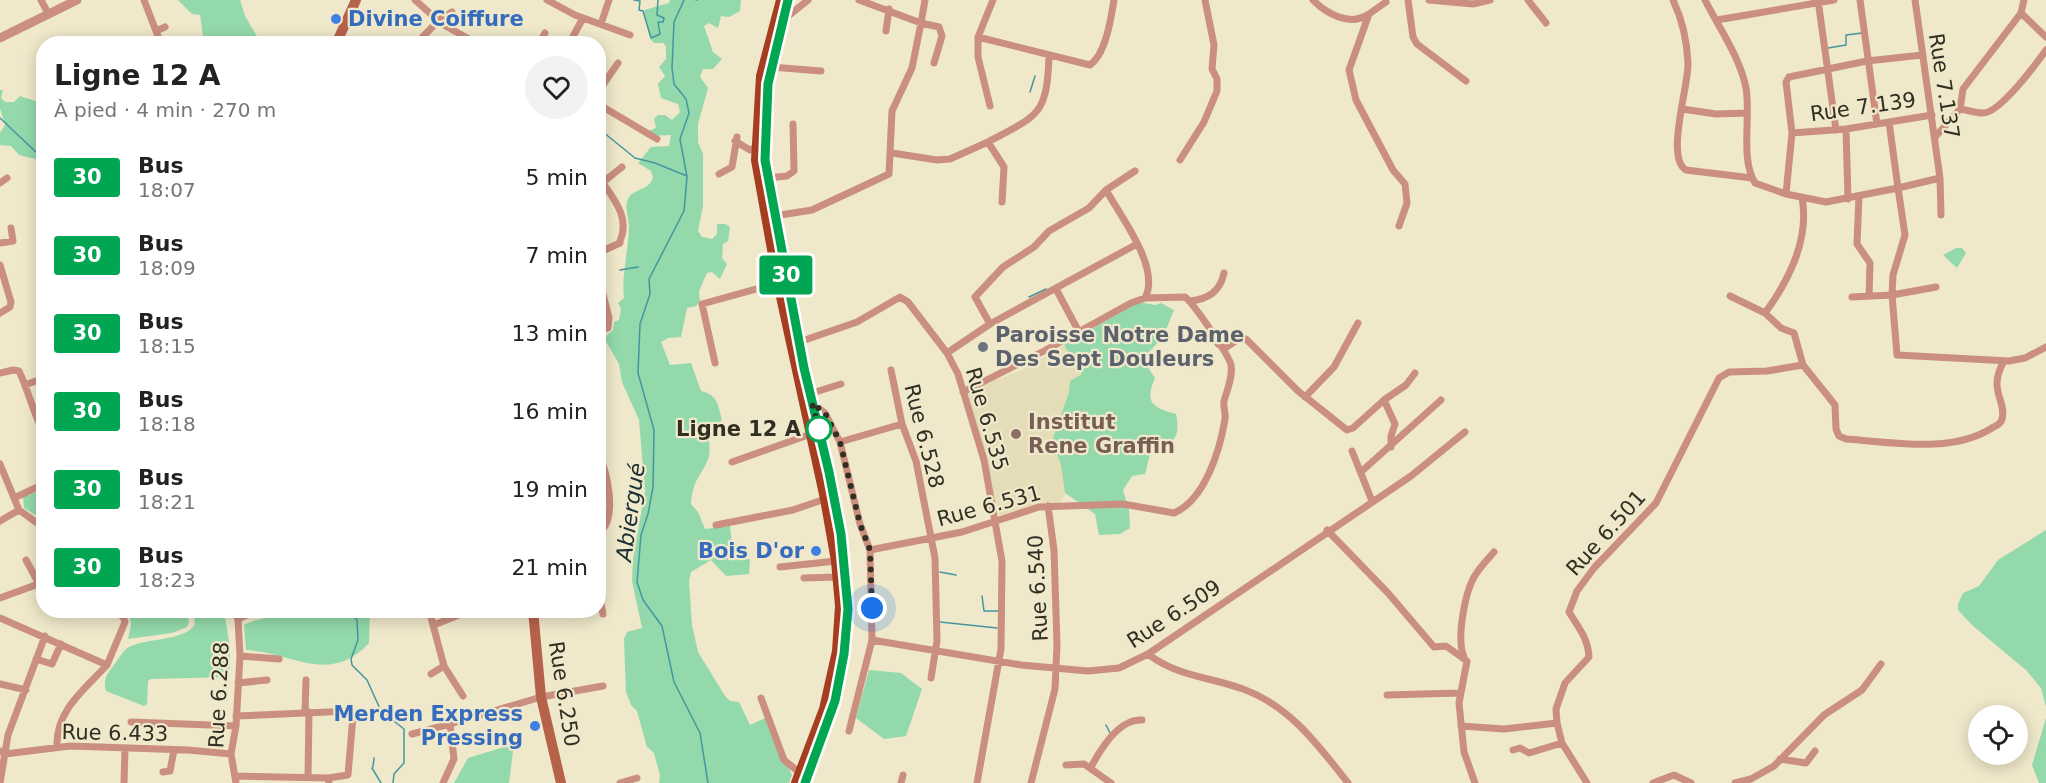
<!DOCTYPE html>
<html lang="fr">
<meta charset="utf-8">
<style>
:root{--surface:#fff;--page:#f2f2f2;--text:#222;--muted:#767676}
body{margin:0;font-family:"DejaVu Sans",sans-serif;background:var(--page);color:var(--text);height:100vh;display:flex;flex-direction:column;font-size:22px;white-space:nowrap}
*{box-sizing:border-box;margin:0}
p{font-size:20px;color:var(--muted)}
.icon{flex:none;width:33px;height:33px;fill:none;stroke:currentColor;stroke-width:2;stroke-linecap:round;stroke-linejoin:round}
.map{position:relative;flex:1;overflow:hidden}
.details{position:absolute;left:36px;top:36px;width:570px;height:582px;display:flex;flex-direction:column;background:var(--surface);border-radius:24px;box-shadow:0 3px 15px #0003}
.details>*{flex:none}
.badge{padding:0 12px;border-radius:4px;font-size:21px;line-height:39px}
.controls{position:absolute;left:1968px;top:705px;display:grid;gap:12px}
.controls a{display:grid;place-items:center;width:60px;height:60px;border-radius:50%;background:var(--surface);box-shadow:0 3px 15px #0003;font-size:30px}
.you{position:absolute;width:30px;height:30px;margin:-15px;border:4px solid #fff;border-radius:50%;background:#1a73e8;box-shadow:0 0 0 9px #1a73e833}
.map>.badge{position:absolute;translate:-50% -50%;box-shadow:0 0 0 3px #fff}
.round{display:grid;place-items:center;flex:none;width:63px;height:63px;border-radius:32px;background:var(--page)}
.overview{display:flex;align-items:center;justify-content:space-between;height:102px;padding:0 18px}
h1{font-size:28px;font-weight:700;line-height:45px}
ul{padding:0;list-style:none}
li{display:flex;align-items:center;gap:18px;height:78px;padding:0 18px}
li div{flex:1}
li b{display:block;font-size:22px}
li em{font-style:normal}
li .badge{min-width:66px;font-weight:700;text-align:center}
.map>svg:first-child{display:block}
.built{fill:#e5dcb8}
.green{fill:#93d9ab}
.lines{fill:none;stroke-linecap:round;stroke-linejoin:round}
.stream{stroke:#4596a1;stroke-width:1.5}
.minor{stroke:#ca8f7f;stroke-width:7}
.tertiary{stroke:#ca8f7f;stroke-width:9}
.secondary{stroke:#b6624b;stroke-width:10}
.primary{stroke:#a53e20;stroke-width:10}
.line-casing{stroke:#fff;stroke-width:14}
.line{stroke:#00a651;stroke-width:9}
.walk{stroke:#312e23;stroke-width:6;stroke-dasharray:0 10.8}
.shop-dot{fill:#3f7fe0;stroke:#efe8ca;stroke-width:2}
.worship-dot{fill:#6b7280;stroke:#efe8ca;stroke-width:2}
.stop-dot{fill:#fff;stroke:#00a651;stroke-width:3}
.education-dot{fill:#8d6e63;stroke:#efe8ca;stroke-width:2}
.labels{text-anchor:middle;stroke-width:4.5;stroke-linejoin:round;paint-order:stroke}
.shop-label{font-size:21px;font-weight:bold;fill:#366cbe;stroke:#efe8ca;text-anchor:end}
.street-label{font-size:21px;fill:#312e23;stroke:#efe8ca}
.worship-label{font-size:21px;font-weight:bold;fill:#5b616d;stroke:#efe8ca;text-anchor:start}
.education-label{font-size:21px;font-weight:bold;fill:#785e54;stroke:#efe8ca;text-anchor:start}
.stop-label{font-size:21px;font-weight:bold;fill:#312e23;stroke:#efe8ca;text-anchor:end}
.water-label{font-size:22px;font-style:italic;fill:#1a2f33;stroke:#efe8ca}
</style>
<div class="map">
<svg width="2046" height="783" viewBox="0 0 2046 783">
<rect width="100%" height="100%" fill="#efe8ca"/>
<path class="built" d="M 1064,345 L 1082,374 L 1070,381 L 1069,392 L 1052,441 L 1061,465 L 1065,493 L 1059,506 L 1033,507 L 999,516 L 967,391 L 1022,370 Z"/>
<path class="green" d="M 178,0 L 240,0 L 245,16 L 258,38 L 250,43 L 204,43 L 200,15 L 192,14 Z
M 670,0 L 741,0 L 740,11 L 729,17 L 721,16 L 718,28 L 709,23 L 704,26 L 713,52 L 722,59 L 713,69 L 703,69 L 700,77 L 708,88 L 698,124 L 698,142 L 703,154 L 703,206 L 698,231 L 702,237 L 712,239 L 717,234 L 717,224 L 725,224 L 730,227 L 728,241 L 723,244 L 722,258 L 727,264 L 720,279 L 712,272 L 707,273 L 699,291 L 700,302 L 696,306 L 687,308 L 681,337 L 668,338 L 661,342 L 670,365 L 691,363 L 701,391 C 718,395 718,405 722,420 C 699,438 716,445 706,464 C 697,481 693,482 691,504 L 698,512 L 705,529 L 730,526 L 734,559 L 750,559 L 749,574 L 726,576 L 711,560 L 691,572 L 689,581 L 692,625 L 698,652 L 725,696 L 730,701 L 739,702 L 750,725 L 765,718 L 792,775 L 789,783 L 659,783 L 660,775 L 654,753 L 647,747 L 637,711 L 631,705 L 626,692 L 624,639 L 627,632 L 642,628 L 632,581 L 633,559 L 645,491 L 639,420 L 622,382 L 619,364 L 604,338 L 613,330 L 614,322 L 619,320 L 621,309 L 618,303 L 624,298 C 621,275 629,250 629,225 C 628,215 624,205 629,197 C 636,188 650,190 653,177 L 651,171 L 638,163 L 651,147 L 669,146 L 671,135 L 649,136 L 648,131 L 656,128 L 654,119 L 658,115 L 665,115 L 672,120 L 680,112 L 678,104 L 661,98 L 658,84 L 665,76 L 659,67 L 666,59 L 666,46 L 663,43 L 654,43 L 650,38 L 644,10 L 669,3 Z
M 0,90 L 3,90 L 1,98 L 5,102 L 14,102 L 20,96 L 38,102 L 43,108 L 43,161 L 19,155 L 11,146 L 0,145 L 0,133 L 5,125 L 0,108 Z
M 1956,248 L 1962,248 L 1966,253 L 1957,268 L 1943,255 Z
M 1139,302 L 1155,305 L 1161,303 L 1174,310 L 1163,337 L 1147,354 L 1147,366 L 1155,378 C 1144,403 1153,408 1176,414 C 1182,445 1168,441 1150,454 L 1145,474 L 1132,476 L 1123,490 L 1129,510 L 1130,528 L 1120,534 L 1099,535 L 1095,514 L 1065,493 L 1061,465 L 1052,441 L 1069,392 L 1070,381 L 1082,374 L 1064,345 Z
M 43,490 L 43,520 L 24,508 L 23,497 Z
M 2046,530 L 2046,707 L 2041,688 L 2026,670 L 1973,626 L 1958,610 L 1958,604 L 1963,593 L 1979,586 L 1998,560 Z
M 129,611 L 186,611 L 189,622 L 187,627 L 172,633 L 128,639 L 131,625 Z
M 193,611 L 213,611 L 225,617 L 230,647 L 229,677 L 151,679 L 148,681 L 147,704 L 144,706 L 106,691 C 103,683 106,675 111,669 C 116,663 123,650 129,647 C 146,638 186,641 195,624 Z
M 302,611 L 370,611 L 369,643 C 329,686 292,652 246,650 L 244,625 C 264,614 284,620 302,611 Z
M 869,670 L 901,673 L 922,689 L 906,736 L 884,739 L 856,718 Z
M 2046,718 L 2046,783 L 2039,783 L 2032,765 Z
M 514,744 L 509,783 L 454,783 L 468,758 Z"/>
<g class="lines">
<path class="stream" d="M 634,0 L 640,1 L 639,10 L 643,11 L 651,38 L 660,34 L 658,22 L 663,22 L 664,18 L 657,15 L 658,0
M 684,0 L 674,22 L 672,68 L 674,84 L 686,99 L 689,113 L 680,139 L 687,177 L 684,211 L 649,279 L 650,294 L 640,324 L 638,373 L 654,430 L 653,487 L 648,514 L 641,535 L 637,582 L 643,600 L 662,626 L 674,682 L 700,733 L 708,783
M 696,0 L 697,0
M 1828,48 L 1846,45 L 1846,35 L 1862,33
M 1030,92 L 1035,76
M 0,118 L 37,153 L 44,155
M 598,128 L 635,158 L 655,163 L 687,176
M 620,270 L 638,267
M 1029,297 L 1046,289
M 940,572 L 956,575
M 982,596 L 984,611 L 998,611
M 348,610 L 357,620 L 358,640 L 351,659 L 352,665 L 367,680 L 381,711 L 404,729 L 404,763 L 394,774 L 393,783
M 940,622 L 997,628
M 1106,725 L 1110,733
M 373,767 L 374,758
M 372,768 L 381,783"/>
<path class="minor" d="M 41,0 L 49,15
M 144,0 L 161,44
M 415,0 L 442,24 L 478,44
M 547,0 L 575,15 L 630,35
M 925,0 L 921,23 L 939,27 L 942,36 L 934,63
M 993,0 L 978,37 L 1090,65 C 1106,54 1111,18 1114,0
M 1313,0 C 1327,14 1350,27 1369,14
M 1408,0 L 1413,37 L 1417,44 L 1466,81
M 1429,0 L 1473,4 L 1490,0
M 1528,0 L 1546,23
M 1673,0 C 1682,19 1687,42 1688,63 C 1689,85 1665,158 1686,170 L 1752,178
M 1705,0 C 1719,28 1740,57 1746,88 C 1751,117 1740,159 1755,183 L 1786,194 L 1826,202 L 1898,188 L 1905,235 L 1893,275 L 1892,295 L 1897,355 L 2009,361 L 2025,358 L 2046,347
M 1818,0 L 1836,130
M 1860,0 L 1877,124
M 1386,2 L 1369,14 L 1349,70 L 1356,100 L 1393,170 L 1405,184 L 1407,203 L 1399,226
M 2021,13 L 2046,37
M 1717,20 L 1834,0
M 782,21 L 808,0
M 601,24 L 609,0
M 156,31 L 165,27
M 886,31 L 889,9
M 978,37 L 978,57 L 990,106
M 416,44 L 438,21 L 452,12
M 539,44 L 545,33
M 569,44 L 583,18
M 1922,55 L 1867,61 L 1789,77 L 1786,82 L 1792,133 L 1846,129 L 1932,115
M 771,67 L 821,71
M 598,92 L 618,63
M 598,104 L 657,139
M 1682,109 L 1716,114 L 1747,113
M 1960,109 C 1967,110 1976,113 1983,113 C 2000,113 2036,64 2046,50
M 1889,122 L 1898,188 L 1940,178 L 1915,0
M 1846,129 L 1848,199
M 1936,136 L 1960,109 L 1963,89 L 2021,13 L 2024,0
M 735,141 L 750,150 L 755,148
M 988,142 C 1038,115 1047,116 1049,56
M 892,153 L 937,160 L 950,159 L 988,142 L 1004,167 L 1002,202
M 1180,160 L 1204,122 L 1217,91 L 1217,79 L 1212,69 L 1214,45 L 1205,0
M 719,174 L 732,167 L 737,137
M 598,176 C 612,197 632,217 619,243
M 766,178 L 787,176 L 794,171 L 793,124
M 1940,178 L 1941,215
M 0,183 L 7,178
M 602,183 L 622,167
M 1106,190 C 1121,217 1161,268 1145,298
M 1786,194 L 1792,133
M 1859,196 L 1857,244 L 1870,263 L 1869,296
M 774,216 L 812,210 L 889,174 L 892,111 L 912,68 L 921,23 L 859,0
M 598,241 L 600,253
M 0,243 L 13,241 L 11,228
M 598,253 L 620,243
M 0,265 L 11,302 L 10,307 L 0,313
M 598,274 L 609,318 L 608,328 L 598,331
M 1056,289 L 1079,332
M 1730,296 L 1765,313 L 1781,328 L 1794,333 L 1803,365 L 1835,405 L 1836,429 L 1839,436 L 1846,439 C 1892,442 1951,454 1992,428 C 1996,426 2001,424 2002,419 C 2007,400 1987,391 2004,361
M 1852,297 L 1892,295 L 1936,287
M 1190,301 C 1208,299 1220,292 1224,273
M 1765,313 C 1788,282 1810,239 1802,198
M 990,324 L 1137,244
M 799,342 L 857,322 L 900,297 L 908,302 L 947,353
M 1218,344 L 1225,348 L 1237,340 L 1246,339 L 1298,391 L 1347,430 L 1353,428 L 1384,400 L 1395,424 L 1391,436 L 1391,447
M 715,363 L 702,304 L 778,283
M 891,370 L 902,424 L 916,461 L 935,558 L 937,641 L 931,678
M 0,373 L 13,370 L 19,371 C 29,392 33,413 44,433
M 25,385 L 44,378
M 809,394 L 841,384
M 1305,397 L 1334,367 L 1358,323
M 1384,400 L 1406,385 L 1415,373
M 812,403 L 825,413 L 840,442 L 902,424
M 840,442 L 860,524 L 870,550 L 962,532 L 1039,507 L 1123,504 L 1174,513 C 1205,500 1220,450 1225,419 C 1226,413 1223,407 1224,401 C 1227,390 1233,377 1231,365 C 1229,355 1194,304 1185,297 L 1145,298 L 1131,303 L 1044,351 L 963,392
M 598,451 C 606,470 617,511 603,529 L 598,530
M 1352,451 L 1372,501
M 732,462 L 811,434
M 0,464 L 19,510 L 44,528
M 1362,471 L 1441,400
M 14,498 L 44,484
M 0,521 L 19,510
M 716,525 L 793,510 L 825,499
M 1327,530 L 1388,593 L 1434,647 L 1446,646 L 1467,661 L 1459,703 L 1464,752 L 1475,783
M 870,550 L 872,640 L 1021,665 L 1088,671 L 1119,668 L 1148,654 L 1411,476 L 1465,432
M 26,560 L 39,584
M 780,567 L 836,561
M 804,578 L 838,577
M 598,589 L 603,614
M 0,598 L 44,582
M 233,610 L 238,619 L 240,656 L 236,726 L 231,754 L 236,783
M 429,610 L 444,666 L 463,696
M 85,614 L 86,610
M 0,618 L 107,665 C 85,689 55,711 57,747
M 238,619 L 251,613
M 434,625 L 471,610
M 1148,654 C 1176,676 1210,677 1243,689 C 1290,706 1318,745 1348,783
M 240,656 L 279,659
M 1464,657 C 1456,639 1465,590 1476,574 C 1481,566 1488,559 1494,552
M 36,659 L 52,664 L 61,644
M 107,665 L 125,622 L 123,617 L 113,610
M 431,674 L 444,666
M 238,683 L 267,680
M 0,684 L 26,690
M 1387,695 L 1459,693
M 761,698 L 784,760 L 800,773
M 305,712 L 306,680
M 236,716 L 351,711 L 353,716 L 348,775 L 328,778
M 131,722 L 236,726
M 1461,726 L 1504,729 L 1557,723
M 849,731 L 872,640
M 412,734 L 450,724
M 1513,750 L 1520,748 L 1529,753 L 1562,743
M 0,751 L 5,754 L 70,746 L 188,750 L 231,754
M 1780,759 L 1806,763 L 1815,751
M 1066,765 L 1084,764 L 1111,783
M 1091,767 C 1100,750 1119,718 1142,720
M 163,772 L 170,771 L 174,750
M 236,776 L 328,778 L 329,783
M 308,777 L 309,712
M 0,783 L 8,735 L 45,636
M 124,783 L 125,749
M 443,783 L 454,759 L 450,724 L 541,697 L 603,686
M 620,783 L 637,778
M 901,783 L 903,775
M 977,783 L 1001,649 L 1002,561 L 984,460 L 958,374 L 947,353 L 990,324 L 975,297 L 1003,267 L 1034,247 L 1049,231 L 1089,208 L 1106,190 L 1135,171
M 1031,783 L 1055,689 L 1057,645 L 1054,550 L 1048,506
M 1587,783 L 1562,743 L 1557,723 L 1556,709 L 1565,683 L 1589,657 C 1588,638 1578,627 1569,612 L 1577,591 L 1594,568 L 1656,503 L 1719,378 L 1729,372 L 1767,371 L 1803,365
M 1653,783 L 1674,775 L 1691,783
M 1735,783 L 1751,779 L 1774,766 L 1824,715 L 1862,690 L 1881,664"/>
<path class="tertiary" d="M 0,38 L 77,0"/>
<path class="secondary" d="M 336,44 L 356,0
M 533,610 L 541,697 L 561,783"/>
<path class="primary" d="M 781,0 L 761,76 L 756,160 L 778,283 L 825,499 L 836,561 L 840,606 L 837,651 L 824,709 L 796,783
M 788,0 L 768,84 L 764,160 L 804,367 L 829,472 L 841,534 L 848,609 L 844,654 L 835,701 L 805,783"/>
</g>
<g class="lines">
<defs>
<path id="line" d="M 788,0 L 768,84 L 765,160 L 804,368 L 829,472 L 841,534 L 848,609 L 844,654 L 835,701 L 805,783"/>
</defs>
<use href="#line" class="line-casing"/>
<use href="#line" class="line"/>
<path class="walk" d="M 819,429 L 820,433 L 812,403 L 825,413 L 840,442 L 860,524 L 870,550 L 872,608"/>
</g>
<g class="shop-dot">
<circle cx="336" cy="19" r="6"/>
<circle cx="816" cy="551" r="6"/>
<circle cx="535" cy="726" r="6"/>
</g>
<circle class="worship-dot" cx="983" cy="347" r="6"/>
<circle class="stop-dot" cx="819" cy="429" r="12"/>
<circle class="education-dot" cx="1016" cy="434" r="6"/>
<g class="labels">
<g class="shop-label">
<text x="348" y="26" text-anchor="start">Divine Coiffure</text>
<text x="804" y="558">Bois D'or</text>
<text x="523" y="721">Merden Express<tspan x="523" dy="24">Pressing</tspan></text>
</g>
<g class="street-label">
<text transform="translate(1944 86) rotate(81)" y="7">Rue 7.137</text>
<text transform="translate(1863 107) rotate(-8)" y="7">Rue 7.139</text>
<text transform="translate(987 419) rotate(74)" y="7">Rue 6.535</text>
<text transform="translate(924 436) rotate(76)" y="7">Rue 6.528</text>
<text transform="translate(989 506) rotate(-15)" y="7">Rue 6.531</text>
<text transform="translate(1606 533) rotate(-48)" y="7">Rue 6.501</text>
<text transform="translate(1038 588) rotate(-93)" y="7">Rue 6.540</text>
<text transform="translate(1174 614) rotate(-33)" y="7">Rue 6.509</text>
<text transform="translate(564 694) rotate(81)" y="7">Rue 6.250</text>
<text transform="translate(219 695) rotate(-87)" y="7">Rue 6.288</text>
<text transform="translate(115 733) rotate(1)" y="7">Rue 6.433</text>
</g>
<g class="worship-label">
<text x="995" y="342">Paroisse Notre Dame<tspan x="995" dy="24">Des Sept Douleurs</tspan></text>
</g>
<g class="education-label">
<text x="1028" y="429">Institut<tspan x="1028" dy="24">Rene Graffin</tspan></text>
</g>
<g class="stop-label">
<text x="801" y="436">Ligne 12 A</text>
</g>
<g class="water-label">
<text transform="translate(630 512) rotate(-82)" y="8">Abiergué</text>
</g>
</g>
</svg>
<div class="controls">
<a><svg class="icon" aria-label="locate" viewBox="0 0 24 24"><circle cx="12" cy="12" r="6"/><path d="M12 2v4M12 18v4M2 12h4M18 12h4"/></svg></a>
</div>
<div class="you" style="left:872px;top:608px"></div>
<b class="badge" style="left:786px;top:275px;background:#00a651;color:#fff">30</b>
<section class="details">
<div class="overview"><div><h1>Ligne 12 A</h1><p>À pied · 4 min · 270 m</p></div><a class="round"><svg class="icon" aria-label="heart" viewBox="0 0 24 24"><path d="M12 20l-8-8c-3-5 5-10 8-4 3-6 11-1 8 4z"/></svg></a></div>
<ul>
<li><span class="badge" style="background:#00a651;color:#fff">30</span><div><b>Bus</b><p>18:07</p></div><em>5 min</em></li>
<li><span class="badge" style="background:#00a651;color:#fff">30</span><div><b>Bus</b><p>18:09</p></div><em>7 min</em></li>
<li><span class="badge" style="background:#00a651;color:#fff">30</span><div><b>Bus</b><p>18:15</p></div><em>13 min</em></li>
<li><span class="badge" style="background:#00a651;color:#fff">30</span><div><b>Bus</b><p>18:18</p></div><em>16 min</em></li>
<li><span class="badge" style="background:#00a651;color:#fff">30</span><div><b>Bus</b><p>18:21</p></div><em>19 min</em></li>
<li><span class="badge" style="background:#00a651;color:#fff">30</span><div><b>Bus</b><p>18:23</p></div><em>21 min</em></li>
</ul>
</section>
</div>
